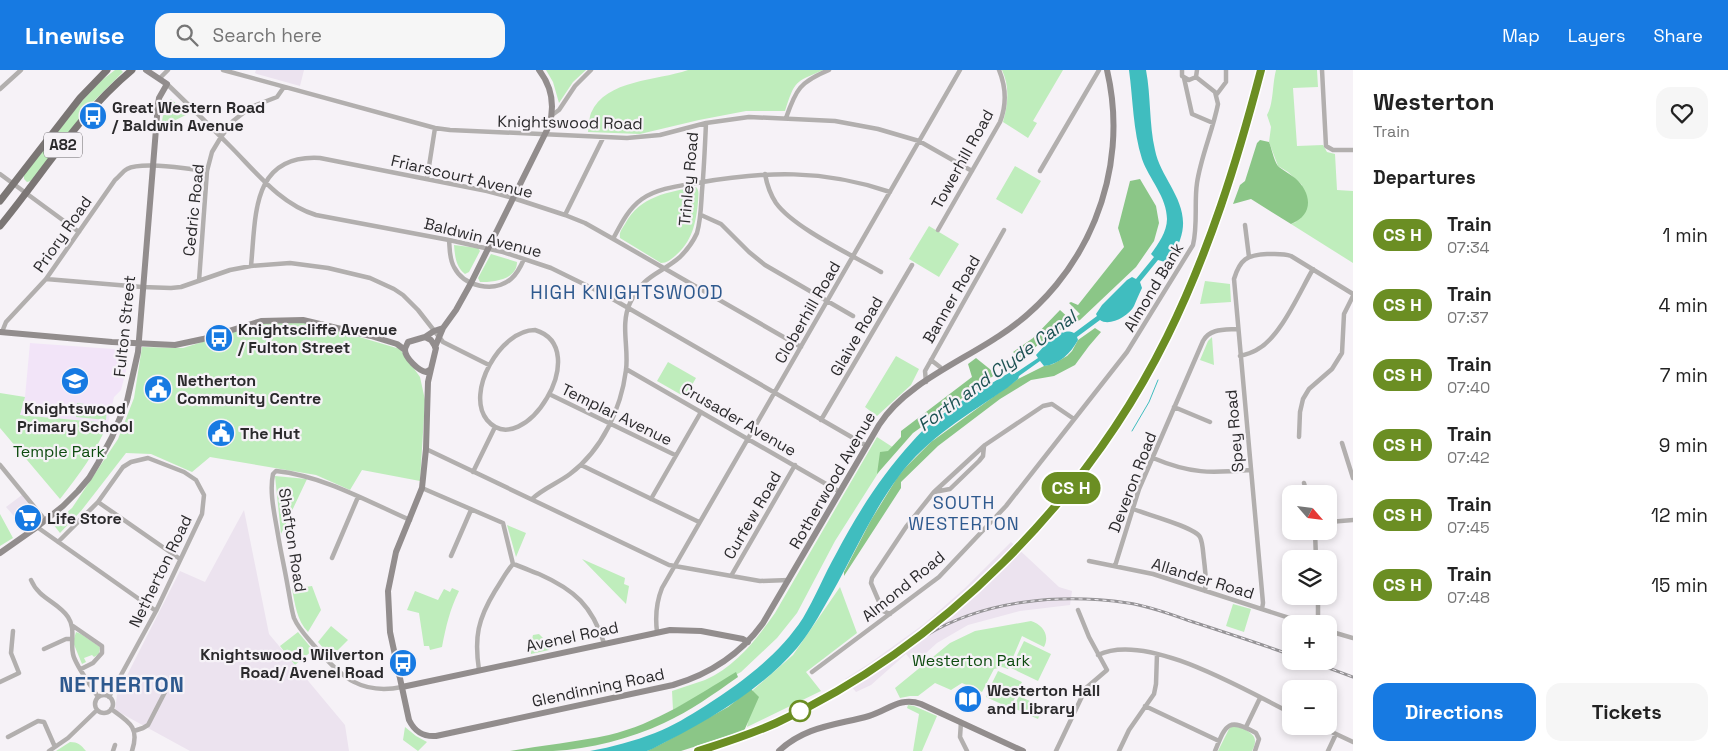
<!DOCTYPE html>
<meta charset="utf-8">
<style>
:root{--surface:#fff;--page:#f6f6f6;--text:#222;--muted:#767676;--accent:#177ae2}
body{margin:0;font-family:"Space Grotesk",sans-serif;background:var(--page);color:var(--text);height:100vh;display:flex;flex-direction:column;font-size:19px;white-space:nowrap}
*{box-sizing:border-box;margin:0}
p{font-size:16px;color:var(--muted)}
.icon{flex:none;width:28px;height:28px;fill:none;stroke:currentColor;stroke-width:2;stroke-linecap:round;stroke-linejoin:round}
.map{position:relative;flex:1;overflow:hidden}
.details{display:flex;flex-direction:column;background:var(--surface);width:375px}
.details>*{flex:none}
.badge{padding:0 10px;border-radius:16px;font-size:18px;line-height:32px}
.needle{width:32px;rotate:118deg}
.controls{position:absolute;left:1282px;top:415px;display:grid;gap:10px}
.controls a{display:grid;place-items:center;width:55px;height:55px;border-radius:10px;background:var(--surface);box-shadow:0 2px 8px #0003;font-size:25px}
.map>.badge{position:absolute;translate:-50% -50%;box-shadow:0 0 0 2px #fff}
h2{padding:0 20px;font-size:19px;line-height:45px}
.round{display:grid;place-items:center;flex:none;width:52px;height:52px;border-radius:15px;background:var(--page)}
.head{display:flex;align-items:center;justify-content:space-between;height:85px;padding:0 20px}
h1{font-size:24px;font-weight:600;line-height:38px}
.primary-button{display:flex;gap:10px;margin-top:auto;padding:10px 20px}
.primary-button a{flex:1;height:58px;border-radius:15px;background:var(--accent);color:#fff;font-size:20px;font-weight:600;line-height:58px;text-align:center}
.primary-button a+a{background:var(--page);color:var(--text)}
ul{padding:0;list-style:none}
li{display:flex;align-items:center;gap:15px;height:70px;padding:0 20px}
li div{flex:1}
li b{display:block;font-size:19px}
li em{font-style:normal}
li .badge{min-width:55px;font-weight:700;text-align:center}
header{display:flex;align-items:center;gap:30px;box-sizing:border-box;height:70px;padding:0 25px;background:var(--accent);color:#fff}
header strong{font-size:24px}
nav{display:flex;gap:28px;margin-inline-start:auto;font-size:18px}
.search{width:350px;height:45px;background:var(--page);display:flex;align-items:center;gap:12px;box-sizing:border-box;padding:0 18px;border-radius:15px;color:var(--muted);font-size:19px}
main{display:flex;flex:1;min-height:0}
.map>svg:first-child{display:block}
.built{fill:#ece3ef}
.education{fill:#f2e4f8}
.green{fill:#bfedbc}
.forest{fill:#8bc687}
.water{fill:#40bdbf}
.lines{fill:none;stroke-linecap:round;stroke-linejoin:round}
.stream{stroke:#40bdbf;stroke-width:1}
.street{stroke:#b2afae;stroke-width:4.5}
.secondary{stroke:#928d8d;stroke-width:6}
.primary{stroke:#7b7675;stroke-width:7}
.rail-casing{stroke:#969497;stroke-width:3}
.rail{stroke:#f6f2f7;stroke-width:1;stroke-dasharray:4;stroke-linecap:butt}
.line-casing{stroke:#fff;stroke-width:11}
.line{stroke:#6b8e23;stroke-width:8}
.stop-dot{fill:#fff;stroke:#6b8e23;stroke-width:2.5}
.labels{text-anchor:middle;stroke-width:4.5;stroke-linejoin:round;paint-order:stroke}
.shield{fill:#f6f2f7;stroke:#686669;stroke-width:1}
.shield-label{font-size:15px;font-weight:bold;fill:#2b2a2c}
.poi-label{font-size:16px;font-weight:bold;fill:#2b2a2c;stroke:#f6f2f7;text-anchor:start}
.street-label{font-size:16px;fill:#2b2a2c;stroke:#f6f2f7}
.park-label{font-size:16px;fill:#0d4b0f;stroke:#f6f2f7}
.water-label{font-size:18px;font-style:italic;fill:#1d5253;stroke:#f6f2f7}
.neighbourhood-label{font-size:18px;letter-spacing:1px;fill:#2e598e;stroke:#f6f2f7}
.quarter-label{font-size:19px;letter-spacing:1px;fill:#2e598e;stroke:#f6f2f7}
.district-label{font-size:21px;font-weight:bold;letter-spacing:1px;fill:#2e598e;stroke:#f6f2f7}
</style>
<header>
<strong>Linewise</strong>
<div class="search"><svg class="icon" aria-label="search" viewBox="0 0 24 24"><circle cx="10" cy="10" r="6"/><path d="M15 15l6 6"/></svg>Search here</div>
<nav><a>Map</a><a>Layers</a><a>Share</a></nav>
</header>
<main>
<div class="map">
<svg width="1353" height="681" viewBox="0 0 1353 681">
<rect width="100%" height="100%" fill="#f6f2f7"/>
<path class="built" d="M 256,0 L 304,0 L 300,16 L 257,4 L 255,3 Z
M 22,425 L 40,448 L 25,459 L 6,437 Z
M 244,440 L 269,564 L 345,655 L 349,681 L 190,681 L 115,640 L 117,625 L 180,501 L 205,512 Z
M 1011,472 L 1059,517 L 1072,521 L 1070,535 L 1020,541 L 968,555 L 937,573 L 914,594 L 906,584 L 871,615 L 856,622 L 845,609 L 870,593 L 924,554 L 964,519 Z"/>
<path class="education" d="M 30,273 L 127,280 L 126,301 L 121,320 L 114,327 L 108,353 L 20,345 L 25,327 Z"/>
<path class="green" d="M 115,0 L 121,0 L 123,2 L 93,32 L 31,111 L 27,112 L 24,109 L 24,105 L 82,31 L 102,10 Z
M 546,0 L 586,0 L 573,12 L 559,33 L 553,12 Z
M 688,0 L 824,0 C 794,12 795,11 785,41 L 746,41 L 699,50 L 640,64 L 588,62 C 589,56 589,48 591,43 C 606,9 657,11 688,0 Z
M 1002,0 L 1063,0 L 1033,51 L 1037,53 L 1028,68 L 1003,52 C 1008,34 1010,17 1002,0 Z
M 1276,0 L 1317,0 L 1318,17 L 1293,18 L 1297,76 L 1323,75 L 1327,82 L 1335,84 L 1337,120 L 1353,121 L 1353,193 L 1291,154 L 1296,152 L 1302,115 L 1288,102 L 1278,96 L 1269,72 L 1271,57 L 1267,45 C 1274,32 1272,15 1276,0 Z
M 171,29 L 188,44 L 161,57 L 165,33 Z
M 1015,96 L 1041,111 L 1022,144 L 996,129 Z
M 696,117 C 700,121 698,126 698,132 C 696,153 692,172 675,186 C 670,190 667,193 661,193 L 620,168 C 619,162 622,159 625,154 C 640,126 668,122 696,117 Z
M 929,156 L 959,174 L 939,207 L 909,189 Z
M 454,175 L 478,178 L 480,181 L 469,202 L 465,204 C 456,197 455,187 454,175 Z
M 491,184 L 517,192 C 517,210 493,212 480,212 L 478,208 Z
M 1205,211 L 1230,214 L 1231,232 L 1200,234 Z
M 263,253 L 312,253 L 400,279 L 420,307 L 425,330 L 420,411 L 362,400 L 350,420 L 316,405 L 210,387 L 192,402 L 151,384 L 126,383 L 81,441 L 60,463 L 53,454 L 72,438 L 118,369 L 134,328 L 142,277 L 183,278 Z
M 1212,267 L 1214,295 L 1200,290 L 1208,271 Z
M 896,286 L 919,299 L 911,315 L 877,346 L 865,337 Z
M 668,292 L 696,308 L 685,327 L 657,311 Z
M 0,323 L 25,327 L 20,345 L 108,353 C 96,382 79,405 60,429 L 0,358 Z
M 77,333 L 107,337 L 106,350 L 76,347 Z
M 877,367 L 894,378 L 835,471 L 797,543 L 777,568 L 741,602 L 673,640 L 672,621 C 683,617 694,614 705,610 C 736,596 756,570 775,543 Z
M 275,406 L 307,409 L 281,464 Z
M 0,444 L 13,468 L 0,476 Z
M 507,455 L 526,463 L 516,487 Z
M 582,489 L 625,508 L 624,514 L 629,516 L 626,534 Z
M 312,516 L 321,540 L 308,562 C 297,551 295,534 292,519 Z
M 840,517 L 857,563 L 806,602 L 821,621 L 747,657 L 753,620 L 793,585 Z
M 452,518 L 459,521 C 450,539 446,556 442,577 L 430,580 L 429,576 L 424,576 L 419,543 L 407,540 L 415,521 L 438,530 L 444,519 L 450,522 Z
M 1233,534 L 1251,539 L 1244,562 L 1226,556 Z
M 1031,551 C 1043,555 1050,565 1044,577 L 1022,566 L 1008,599 L 1002,597 L 994,599 L 982,622 L 962,613 L 951,620 L 935,613 L 918,626 L 910,626 L 900,628 L 895,618 L 950,573 L 975,561 Z
M 331,556 L 348,570 L 331,587 L 318,572 Z
M 76,562 L 81,564 L 100,577 L 99,584 L 94,587 L 92,585 L 84,588 L 86,592 L 82,594 L 73,572 Z
M 298,562 L 313,580 L 295,595 L 280,576 Z
M 539,564 L 543,568 L 549,580 L 531,584 L 530,577 L 533,565 Z
M 1024,571 L 1051,584 L 1038,611 L 1011,598 Z
M 998,601 L 1022,612 L 1016,624 L 992,613 Z
M 991,615 L 1016,626 L 1010,638 L 986,627 Z
M 1019,626 L 1043,637 L 1038,649 L 1013,638 Z
M 908,635 L 914,636 L 937,646 L 922,681 L 913,681 L 919,644 L 907,638 Z
M 1232,656 C 1237,656 1239,657 1244,659 C 1255,665 1258,669 1252,681 L 1218,681 L 1229,659 Z
M 405,657 L 416,666 L 427,672 L 418,681 L 403,670 Z
M 70,672 C 78,672 81,675 86,681 L 56,681 Z"/>
<path class="forest" d="M 1260,70 L 1269,72 C 1272,79 1274,92 1279,97 C 1284,101 1290,104 1295,108 C 1312,123 1314,145 1291,154 L 1251,129 L 1233,134 L 1240,115 L 1245,111 L 1257,73 Z
M 1140,109 L 1156,136 L 1159,153 L 1154,171 L 1136,197 L 1080,250 L 1051,265 L 1021,288 L 1013,282 L 1033,268 L 1060,240 L 1071,250 L 1080,244 L 1069,233 L 1071,232 L 1078,235 L 1124,177 L 1118,158 L 1130,111 Z
M 1095,258 L 1101,262 L 1089,276 L 1075,295 L 1054,306 L 1031,310 L 1000,329 L 938,376 L 901,412 L 901,418 L 844,506 L 844,502 L 871,450 L 897,408 L 905,398 L 931,372 L 1018,309 L 1044,296 L 1053,294 L 1067,286 L 1072,281 L 1078,270 Z
M 976,288 L 996,304 L 913,363 L 877,404 L 880,382 L 888,381 L 901,367 L 901,361 L 972,307 L 968,294 Z
M 736,602 L 738,607 C 714,624 690,641 664,653 C 630,669 590,679 553,681 C 539,681 524,681 510,681 C 543,675 577,672 609,665 C 656,654 696,626 736,602 Z
M 751,619 L 759,627 L 744,661 L 681,681 L 647,681 L 665,672 L 728,637 Z"/>
<path class="water" d="M 1129,0 L 1146,0 C 1151,26 1149,54 1155,80 C 1161,111 1193,134 1180,170 C 1177,179 1172,186 1165,192 L 1158,190 L 1140,212 L 1142,218 C 1139,224 1136,231 1134,236 C 1129,246 1109,257 1100,250 L 1077,267 L 1078,270 C 1070,284 1060,294 1044,296 L 1040,291 L 1019,306 L 1018,309 L 1007,318 C 969,344 927,368 899,406 C 869,446 850,494 824,537 C 816,551 807,566 797,578 C 758,623 704,653 652,679 L 647,681 L 590,681 C 612,677 634,671 655,663 C 673,656 689,646 705,636 C 742,612 779,585 803,548 C 815,528 824,505 836,484 C 857,444 881,406 912,372 C 937,343 974,324 1007,304 L 1011,302 L 1014,304 L 1038,288 L 1036,285 C 1045,276 1059,256 1074,263 L 1097,246 L 1096,244 L 1102,235 L 1127,210 L 1132,207 L 1136,209 L 1154,187 L 1151,184 C 1158,174 1167,162 1167,149 C 1167,127 1149,109 1142,89 C 1133,61 1133,29 1129,0 Z"/>
<g class="lines">
<path class="stream" d="M 1132,361 L 1149,332 L 1158,310"/>
<path class="street" d="M 223,0 L 435,58 L 450,60 L 627,68 L 660,65 L 706,53 L 749,47 L 835,51 L 878,59 L 919,71 L 972,101
M 1182,0 L 1182,6 L 1189,10 L 1196,7 L 1197,0
M 1322,0 L 1326,76 L 1333,80 L 1353,80
M 160,8 L 168,0
M 1184,8 L 1192,44 L 1213,53
M 167,14 C 188,34 209,55 230,76 C 256,102 280,134 316,145 L 449,170 L 503,182 L 551,198 L 604,224 L 867,376
M 0,19 L 21,0
M 1217,24 L 1226,12 L 1226,0
M 552,45 L 559,40 L 575,16 L 591,0
M 786,48 C 796,19 800,12 829,0
M 1040,101 L 1099,0
M 0,104 L 79,162
M 765,104 C 767,115 770,124 776,133 C 794,158 852,185 881,202
M 427,109 L 435,58
M 565,145 L 603,68
M 701,145 L 721,154 L 749,182 L 765,195 L 853,246
M 1245,155 L 1249,187
M 938,160 L 1000,52 C 1007,34 1006,17 999,0
M 613,169 C 621,154 628,139 642,129 C 658,118 679,116 697,113 C 765,101 823,99 890,122
M 449,170 C 450,179 449,188 454,197 C 464,217 494,223 511,209 C 518,203 521,196 524,189
M 251,196 C 256,146 251,84 320,88 L 487,121 L 513,128 L 565,145 L 585,153 L 615,170 L 801,277
M 46,209 L 142,217 L 171,218 L 181,217 L 230,200 L 251,196 L 290,193 L 328,198 L 370,208 L 394,219 L 403,225 L 418,240 L 443,272 L 489,295
M 199,211 L 207,101 L 212,82 L 221,67 L 233,51 L 251,37 L 277,27 L 284,17
M 535,260 C 595,278 523,393 487,350 C 465,323 500,260 535,260 Z
M 2,262 L 6,252 L 46,209 L 115,110 C 119,107 123,101 127,99 C 142,91 189,99 207,101
M 1240,286 C 1246,284 1253,283 1258,279 C 1281,266 1299,223 1313,199
M 931,290 L 940,297
M 626,299 L 840,422
M 926,312 L 925,301 L 1004,160
M 549,324 L 675,385
M 1174,337 L 1210,352
M 821,350 L 912,195
M 1299,367 L 1300,342 L 1303,329 L 1309,319 L 1332,299 L 1342,283 L 1344,244 L 1353,226
M 1342,373 L 1353,408
M 426,379 L 669,495 L 760,511 L 789,510
M 1153,388 C 1191,404 1210,403 1250,400
M 0,395 L 45,450
M 581,395 L 699,452
M 473,402 L 495,357
M 1304,413 L 1307,424
M 422,418 L 503,453 L 513,494
M 934,422 L 950,419 L 979,391 L 983,386 L 984,376
M 532,429 C 542,419 558,413 570,404 C 602,380 621,339 626,300 C 629,278 620,254 630,233 C 644,204 659,205 680,187 C 687,180 693,172 697,163 C 701,149 701,135 702,121 C 704,99 705,76 706,53
M 651,429 L 701,342
M 98,432 L 180,489
M 1133,439 C 1145,444 1195,457 1200,467 C 1203,473 1203,483 1204,490 C 1205,500 1207,510 1205,521
M 1329,452 L 1353,450
M 37,457 L 156,541
M 1315,461 L 1316,489
M 58,472 L 98,432 L 123,397 L 131,392 L 148,388 L 184,402 L 196,410 L 204,425 L 202,444 L 156,541 L 109,627
M 451,486 L 471,440
M 332,488 L 358,427
M 1089,491 L 1153,504 L 1308,554
M 1115,496 L 1139,419 L 1203,271 C 1210,258 1225,260 1238,259
M 731,506 L 795,395
M 31,510 C 39,529 58,532 68,547 C 76,559 70,571 73,584 C 75,595 92,617 98,627
M 1318,526 L 1318,554
M 1262,539 L 1263,533 L 1234,209 C 1240,189 1247,185 1267,184 C 1275,184 1283,183 1291,186 L 1353,224
M 890,544 L 883,541 L 871,513 L 872,508 L 906,457 L 934,422 L 985,375 L 1043,336 L 1052,334 L 1074,349
M 73,556 L 102,576 L 102,583 L 93,593 L 81,599
M 1329,561 L 1353,568
M 657,562 C 655,546 656,533 662,518 L 960,0
M 44,579 L 66,569 L 71,569
M 1098,585 C 1147,561 1246,621 1291,643
M 479,600 C 474,567 478,549 495,521 C 501,512 506,502 513,494 C 522,497 531,501 539,504 C 575,520 592,536 604,573
M 812,602 L 939,507 L 1006,436 L 1127,282 L 1193,175 C 1198,154 1194,133 1197,113 C 1201,86 1213,60 1218,34 L 1215,22 L 1196,7
M 0,612 L 19,603 L 11,583 L 13,561
M 402,617 C 362,625 342,608 317,579 C 309,569 299,560 294,548 C 291,538 290,528 288,518 C 285,500 281,483 278,465 C 275,446 269,423 273,404 L 276,401 C 323,406 367,431 410,450
M95 634a9 9 0 1 1 18 0a9 9 0 1 1-18 0Z
M 1145,636 L 1219,671
M 111,639 C 129,652 140,657 132,681
M 961,652 L 960,667 L 967,681
M 1319,656 L 1353,672
M 1246,657 L 1260,628
M 134,661 L 143,658 L 148,655 L 167,618
M 8,667 L 38,651 L 44,652 L 55,677
M 49,681 L 68,668 L 97,640
M 113,681 L 115,675
M 1056,681 L 1086,618 L 1107,600 L 1089,567 L 1078,540
M 1119,681 L 1129,660 L 1154,624 L 1156,614 L 1157,584
M 1215,681 C 1226,654 1228,647 1256,663 L 1259,669 L 1255,681
M 1328,681 L 1336,664"/>
<path class="secondary" d="M 0,262 L 112,272 L 175,275 L 203,269 L 261,251 L 303,250 L 371,266 L 397,274 L 405,280
M 425,267 L 431,270 L 436,278 L 431,299 L 426,302 C 419,301 405,288 405,280 C 405,277 407,275 408,272 Z
M 425,267 L 434,261 L 443,258
M 435,277 L 443,258 L 456,240 L 471,213 L 549,56 C 555,36 552,17 539,0
M 431,299 L 428,312 L 426,379 L 422,418 L 396,482 L 388,521 L 390,562 L 409,650 C 415,662 423,667 436,666 L 673,615 C 710,604 740,585 763,553 L 879,355 C 904,315 960,292 999,266 C 1087,209 1131,102 1107,0
M 0,483 L 37,457 L 63,436 L 78,421 L 89,408 L 98,393 L 112,367 L 127,331 L 138,282 L 158,34 L 159,28 L 167,14 L 146,0
M 402,617 L 670,560 L 701,561 L 743,569 L 748,572
M 779,681 C 805,656 837,655 869,646 C 887,641 900,626 921,634 L 1023,681"/>
<path class="primary" d="M 0,131 L 80,28 L 107,0
M 0,156 C 43,104 79,44 132,0"/>
<defs>
<path id="rail" d="M 925,566 C 984,530 1060,523 1128,533 C 1149,536 1170,544 1190,551 C 1224,562 1258,573 1291,585
M 1310,591 L 1353,607
M 698,681 C 782,656 857,613 926,559 C 1044,467 1138,347 1194,208 C 1221,140 1242,71 1261,0"/>
</defs>
<use href="#rail" class="rail-casing"/>
<use href="#rail" class="rail"/>
</g>
<g class="lines">
<defs>
<path id="line" d="M 698,681 C 724,673 751,664 776,653 C 941,577 1087,429 1167,267 C 1209,182 1237,92 1261,0"/>
</defs>
<use href="#line" class="line-casing"/>
<use href="#line" class="line"/>
</g>
<defs>
<symbol id="bus-disc" viewBox="-11 -11 22 22"><circle r="9.5" fill="#177ae2" stroke="#f6f2f7"/><path d="M-5-6H5V4H4V6H2V4H-2V6H-4V4H-5ZM-3.5-4V0h7V-4ZM-3.5 1.2v1.5H-2V1.2ZM2 1.2v1.5H3.5V1.2Z" fill="#fff"/></symbol>
<symbol id="school-disc" viewBox="-11 -11 22 22"><circle r="9.5" fill="#177ae2" stroke="#f6f2f7"/><path d="M0-5L7-2L0 1L-7-2ZM-4 1L0 2.5L4 1V4Q0 6-4 4Z" fill="#fff"/></symbol>
<symbol id="civic-disc" viewBox="-11 -11 22 22"><circle r="9.5" fill="#177ae2" stroke="#f6f2f7"/><path d="M-.6-6.5H3V-4.5H.6V-3L4-1V1h2V6H-6V1h2V-1L-.6-3ZM-1.2 2.5V6h2.4V2.5Z" fill="#fff"/></symbol>
<symbol id="supermarket-disc" viewBox="-11 -11 22 22"><circle r="9.5" fill="#177ae2" stroke="#f6f2f7"/><path d="M-6-5.5h2.5l.6 2H6L4.5 2H-2.5L-4.4-4H-6ZM-1.5 3.2a1.3 1.3 0 1 0 .1 0ZM3 3.2a1.3 1.3 0 1 0 .1 0Z" fill="#fff"/></symbol>
<symbol id="library-disc" viewBox="-11 -11 22 22"><circle r="9.5" fill="#177ae2" stroke="#f6f2f7"/><path d="M-6-4Q-3-5.5-.7-3.5V5Q-3 3-6 4ZM6-4Q3-5.5 .7-3.5V5Q3 3 6 4Z" fill="#fff"/></symbol>
</defs>
<g fill-rule="evenodd">
<use href="#bus-disc" x="77" y="30" width="32" height="32"/>
<use href="#bus-disc" x="203" y="252" width="32" height="32"/>
<use href="#school-disc" x="59" y="295" width="32" height="32"/>
<use href="#civic-disc" x="142" y="303" width="32" height="32"/>
<use href="#civic-disc" x="205" y="347" width="32" height="32"/>
<use href="#supermarket-disc" x="12" y="432" width="32" height="32"/>
<use href="#bus-disc" x="387" y="577" width="32" height="32"/>
<use href="#library-disc" x="952" y="613" width="32" height="32"/>
</g>
<circle class="stop-dot" cx="800" cy="641" r="10"/>
<g class="labels">
<rect class="shield" x="44" y="62.5" width="38" height="25" rx="4"/>
<g class="shield-label">
<text x="63" y="80">A82</text>
</g>
<g class="poi-label">
<text x="112" y="43">Great Western Road<tspan x="112" dy="18">/ Baldwin Avenue</tspan></text>
<text x="238" y="265">Knightscliffe Avenue<tspan x="238" dy="18">/ Fulton Street</tspan></text>
<text x="177" y="316">Netherton<tspan x="177" dy="18">Community Centre</tspan></text>
<text x="75" y="344" text-anchor="middle">Knightswood<tspan x="75" dy="18">Primary School</tspan></text>
<text x="240" y="369">The Hut</text>
<text x="47" y="454">Life Store</text>
<text x="384" y="590" text-anchor="end">Knightswood, Wilverton<tspan x="384" dy="18">Road/ Avenel Road</tspan></text>
<text x="987" y="626">Westerton Hall<tspan x="987" dy="18">and Library</tspan></text>
</g>
<g class="street-label">
<text transform="translate(570 52) rotate(1)" y="6">Knightswood Road</text>
<text transform="translate(962 89) rotate(-61)" y="6">Towerhill Road</text>
<text transform="translate(462 106) rotate(13)" y="6">Friarscourt Avenue</text>
<text transform="translate(688 109) rotate(-85)" y="6">Trinley Road</text>
<text transform="translate(193 140) rotate(-84)" y="6">Cedric Road</text>
<text transform="translate(62 164) rotate(-55)" y="6">Priory Road</text>
<text transform="translate(483 167) rotate(14)" y="6">Baldwin Avenue</text>
<text transform="translate(1153 217) rotate(-59)" y="6">Almond Bank</text>
<text transform="translate(951 229) rotate(-60)" y="6">Banner Road</text>
<text transform="translate(807 242) rotate(-60)" y="6">Cloberhill Road</text>
<text transform="translate(124 256) rotate(-84)" y="6">Fulton Street</text>
<text transform="translate(856 266) rotate(-60)" y="6">Glaive Road</text>
<text transform="translate(617 344) rotate(26)" y="6">Templar Avenue</text>
<text transform="translate(739 349) rotate(30)" y="6">Crusader Avenue</text>
<text transform="translate(1234 361) rotate(-95)" y="6">Spey Road</text>
<text transform="translate(832 410) rotate(-60)" y="6">Rotherwood Avenue</text>
<text transform="translate(1132 412) rotate(-69)" y="6">Deveron Road</text>
<text transform="translate(752 445) rotate(-60)" y="6">Curfew Road</text>
<text transform="translate(293 470) rotate(81)" y="6">Shafton Road</text>
<text transform="translate(160 501) rotate(-64)" y="6">Netherton Road</text>
<text transform="translate(1203 508) rotate(17)" y="6">Allander Road</text>
<text transform="translate(903 516) rotate(-39)" y="6">Almond Road</text>
<text transform="translate(572 566) rotate(-12)" y="6">Avenel Road</text>
<text transform="translate(598 617) rotate(-12)" y="6">Glendinning Road</text>
</g>
<g class="park-label">
<text x="59" y="387">Temple Park</text>
<text x="971" y="596">Westerton Park</text>
</g>
<g class="water-label">
<text transform="translate(997 301) rotate(-36)" y="6">Forth and Clyde Canal</text>
</g>
<g class="neighbourhood-label">
<text x="964" y="439">SOUTH<tspan x="964" dy="21">WESTERTON</tspan></text>
</g>
<g class="quarter-label">
<text x="627" y="229">HIGH KNIGHTSWOOD</text>
</g>
<g class="district-label">
<text x="122" y="622">NETHERTON</text>
</g>
</g>
</svg>
<div class="controls">
<a><svg class="needle" viewBox="-14 -14 28 28"><path d="M0-13l5 13h-10z" fill="#e53935"/><path d="M0 13l5-13h-10z" fill="#767676"/></svg></a>
<a><svg class="icon" aria-label="layers" viewBox="0 0 24 24"><path d="M12 4l9 5-9 5-9-5zM3 14l9 5 9-5"/></svg></a>
<a>+</a>
<a>−</a>
</div>
<b class="badge" style="left:1071px;top:418px;background:#6b8e23;color:#fff">CS H</b>
</div>
<section class="details">
<div class="head"><div><h1>Westerton</h1><p>Train</p></div><a class="round"><svg class="icon" aria-label="heart" viewBox="0 0 24 24"><path d="M12 20l-8-8c-3-5 5-10 8-4 3-6 11-1 8 4z"/></svg></a></div>
<h2>Departures</h2>
<ul>
<li><span class="badge" style="background:#6b8e23;color:#fff">CS H</span><div><b>Train</b><p>07:34</p></div><em>1 min</em></li>
<li><span class="badge" style="background:#6b8e23;color:#fff">CS H</span><div><b>Train</b><p>07:37</p></div><em>4 min</em></li>
<li><span class="badge" style="background:#6b8e23;color:#fff">CS H</span><div><b>Train</b><p>07:40</p></div><em>7 min</em></li>
<li><span class="badge" style="background:#6b8e23;color:#fff">CS H</span><div><b>Train</b><p>07:42</p></div><em>9 min</em></li>
<li><span class="badge" style="background:#6b8e23;color:#fff">CS H</span><div><b>Train</b><p>07:45</p></div><em>12 min</em></li>
<li><span class="badge" style="background:#6b8e23;color:#fff">CS H</span><div><b>Train</b><p>07:48</p></div><em>15 min</em></li>
</ul>
<div class="primary-button"><a>Directions</a><a>Tickets</a></div>
</section>
</main>
